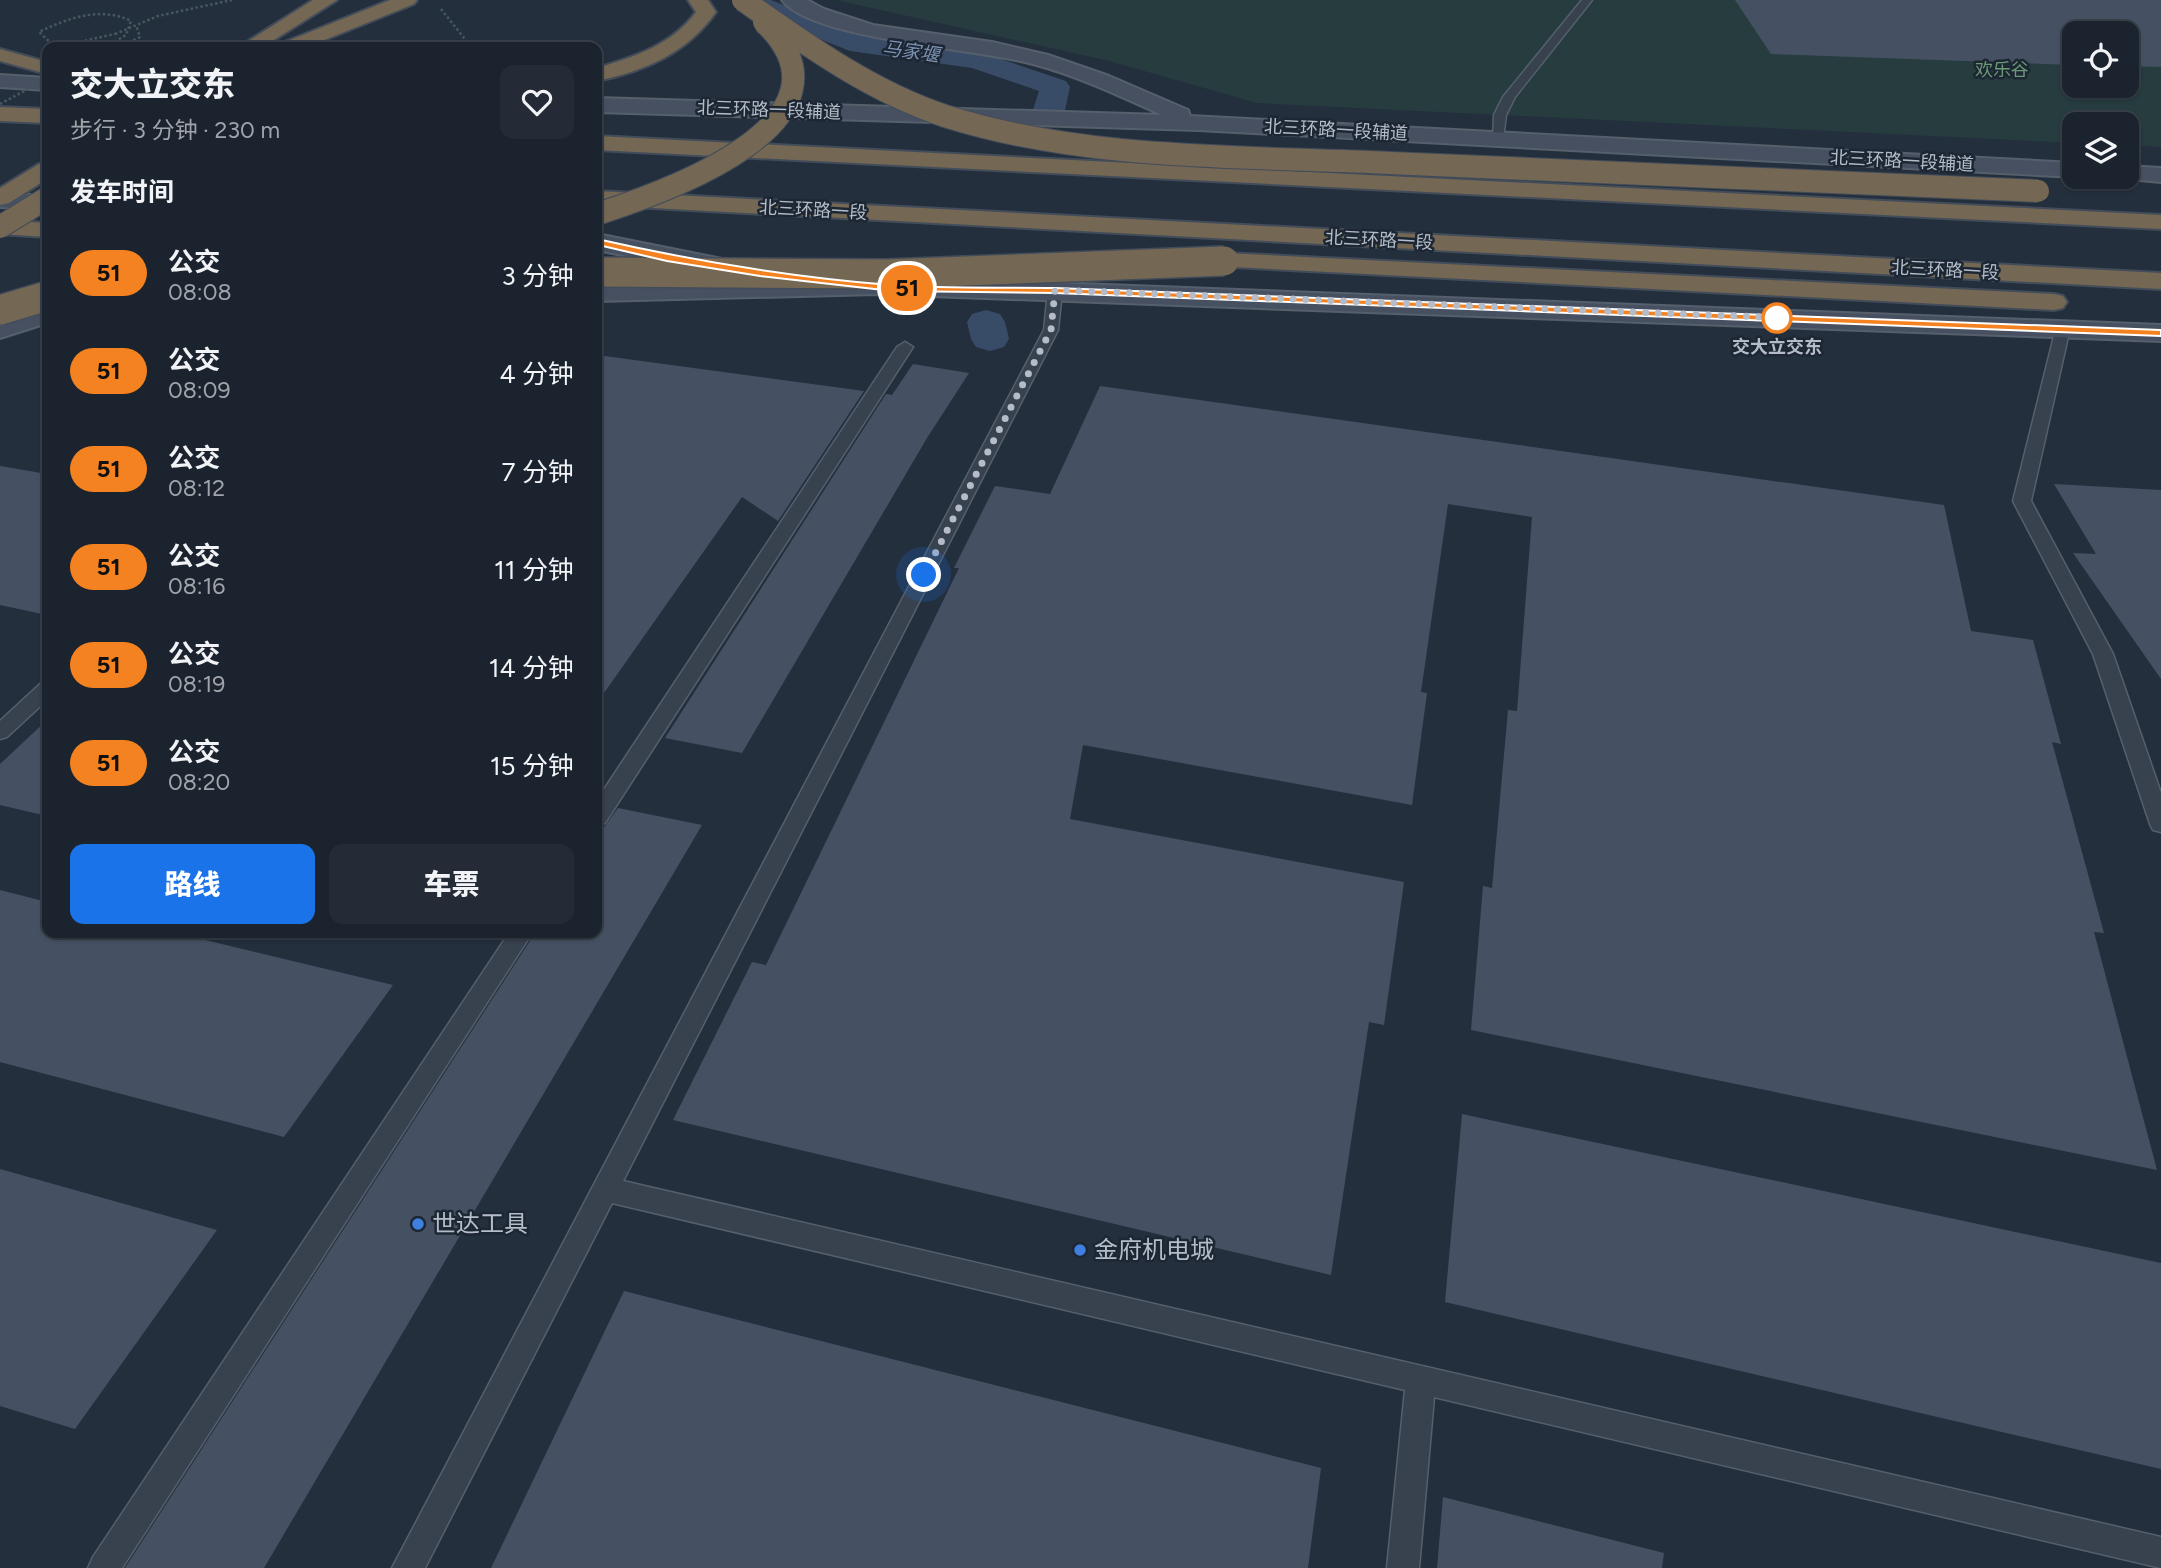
<!DOCTYPE html>
<html lang="zh">
<meta charset="utf-8">
<style>
:root{--surface:#1b232e;--page:#242b36;--text:#f1f3f6;--muted:#a0a4aa;--line:#39404a;--accent:#1a73e8}
body{margin:0;font-family:Figtree,"Noto Sans SC",sans-serif;background:var(--page);color:var(--text);height:100vh;display:flex;flex-direction:column;font-size:26px;white-space:nowrap}
*{box-sizing:border-box;margin:0}
p{font-size:23px;color:var(--muted)}
.icon{flex:none;width:38px;height:38px;fill:none;stroke:currentColor;stroke-width:2;stroke-linecap:round;stroke-linejoin:round}
.map{position:relative;flex:1;overflow:hidden}
.side{position:absolute;left:42px;top:42px;width:560px;height:896px;display:flex;flex-direction:column;background:var(--surface);border-radius:14px;box-shadow:0 2px 5px #0004,0 0 0 2px var(--line)}
.side>*{flex:none}
.badge{padding:0 14px;border-radius:23px;font-size:24px;line-height:46px}
.controls{position:absolute;left:2062px;top:21px;display:grid;gap:14px}
.controls a{display:grid;place-items:center;width:77px;height:77px;border-radius:14px;background:var(--surface);box-shadow:0 2px 5px #0004,0 0 0 2px var(--line);font-size:35px}
.you{position:absolute;width:35px;height:35px;margin:-18px;border:5px solid #fff;border-radius:50%;background:#1a73e8;box-shadow:0 0 0 10px #1a73e833}
.map>.badge{position:absolute;translate:-50% -50%;box-shadow:0 0 0 4px #fff}
h2{padding:0 28px;font-size:26px;line-height:63px}
.round{display:grid;place-items:center;flex:none;width:74px;height:74px;border-radius:14px;background:var(--page)}
.summary{display:flex;align-items:center;justify-content:space-between;height:119px;padding:0 28px}
h1{font-size:33px;font-weight:800;line-height:52px}
.cta{display:flex;gap:14px;margin-top:auto;padding:14px 28px}
.cta a{flex:1;height:80px;border-radius:14px;background:var(--accent);color:#fff;font-size:28px;font-weight:800;line-height:80px;text-align:center}
.cta a+a{background:var(--page);color:var(--text)}
ul{padding:0;list-style:none}
li{display:flex;align-items:center;gap:21px;height:98px;padding:0 28px}
li div{flex:1}
li b{display:block;font-size:26px}
li em{font-style:normal}
li .badge{min-width:77px;font-weight:700;text-align:center}
.map>svg:first-child{display:block}
.green{fill:#263c3f;fill-rule:evenodd}
.lines{fill:none;stroke-linecap:round;stroke-linejoin:round}
.canal{fill:#394c67;fill-rule:evenodd}
.building{fill:#455162}
.lane-casing{stroke:#565f6c;stroke-width:3}
.secondary-casing{stroke:#565f6c;stroke-width:4}
.highway-casing{stroke:#434c59;stroke-width:4}
.path{stroke:#44595c;stroke-width:2.5;stroke-dasharray:2.5 2.5;stroke-linecap:butt}
.lane{fill:#38414e;fill-rule:evenodd}
.secondary{fill:#465061;fill-rule:evenodd}
.highway{fill:#746855;fill-rule:evenodd}
.highway-bridge-far1-casing{stroke:#434c59;stroke-width:24;stroke-linecap:butt}
.highway-bridge-casing{stroke:#434c59;stroke-width:32;stroke-linecap:butt}
.path-bridge{stroke:#44595c;stroke-width:2.5;stroke-dasharray:2.5 2.5;stroke-linecap:butt}
.highway-bridge-far1{stroke:#746855;stroke-width:22}
.highway-bridge{stroke:#746855;stroke-width:29}
.line{fill:#f58220;stroke:#fff;stroke-width:2}
.walk{stroke:#b4bcc9;stroke-width:7;stroke-dasharray:0 12.6}
.stop-dot{fill:#fff;stroke:#f58220;stroke-width:3.5}
.shop-dot{fill:#3f7fe0;stroke:#1d2633;stroke-width:2.5}
.labels{text-anchor:middle;stroke-width:5;stroke-linejoin:round;paint-order:stroke}
.far-park-label{font-size:18px;fill:#6b9a76;stroke:#1d2633}
.far-street-label{font-size:18px;fill:#b4bcc9;stroke:#1d2633}
.far-stop-label{font-size:18px;font-weight:bold;fill:#b4bcc9;stroke:#1d2633}
.far-water-label{font-size:19px;font-style:italic;fill:#7c92b1;stroke:#1d2633}
.near-poi-label{font-size:24px;fill:#b4bcc9;stroke:#1d2633;text-anchor:start}
</style>
<div class="map">
<svg width="2161" height="1568" viewBox="0 0 2161 1568">
<rect width="100%" height="100%" fill="#242f3e"/>
<path class="green" d="M 836,0 L 2161,0 L 2161,147 L 2126,145 L 2126,124 L 2074,124 L 2074,143 L 1257,103 L 1109,61 ZM 2074,33 L 2126,33 L 2126,86 L 2074,86 Z"/>
<g class="lines">
<path class="canal" d="M 733,0 L 771,0 L 866,37 L 977,51 L 1066,81 L 1070,87 L 1065,110 L 1060,117 L 1049,119 L 1038,117 L 1033,110 L 1039,91 L 972,68 L 850,51 L 737,6 Z
M 986,310 L 1000,314 L 1005,322 L 1009,339 L 1004,347 L 990,351 L 976,347 L 971,339 L 967,322 L 972,314 Z"/>
</g>
<path class="building" d="M 1735,0 L 2161,0 L 2161,67 L 2126,66 L 2126,33 L 2074,33 L 2074,65 L 1771,54 Z
M 597,355 L 864,391 L 778,521 L 742,497 L 597,703 Z
M 913,364 L 969,373 L 927,438 L 742,753 L 665,738 L 886,394 L 892,395 Z
M 1100,386 L 1944,505 L 1971,631 L 2033,640 L 2061,744 L 2052,742 L 2104,933 L 2094,932 L 2157,1170 L 1471,1030 L 1483,886 L 1492,888 L 1508,710 L 1517,711 L 1532,517 L 1448,504 L 1421,692 L 1427,693 L 1412,805 L 1083,745 L 1070,819 L 1404,882 L 1384,1025 L 1369,1022 L 1331,1275 L 673,1120 L 752,962 L 766,965 L 959,568 L 954,568 L 995,486 L 1050,494 Z
M 0,466 L 47,474 L 47,615 L 0,605 Z
M 2054,484 L 2161,490 L 2161,679 L 2073,553 L 2096,554 Z
M 47,720 L 47,816 L 0,805 L 0,764 Z
M 618,808 L 702,825 L 264,1568 L 125,1568 L 535,933 L 597,933 L 597,837 Z
M 0,890 L 47,902 L 47,933 L 176,933 L 393,985 L 284,1137 L 0,1062 Z
M 1462,1114 L 2161,1263 L 2161,1469 L 1445,1302 Z
M 0,1169 L 217,1230 L 75,1429 L 0,1406 Z
M 624,1291 L 1321,1468 L 1308,1568 L 491,1568 Z
M 1443,1497 L 1664,1553 L 1662,1568 L 1437,1568 Z"/>
<g class="lines">
<defs>
<path id="lane" d="M 1582,0 L 1592,0 L 1515,97 L 1506,115 L 1503,139 L 1497,143 L 1493,142 L 1494,115 L 1503,97 Z
M 1055,287 L 1062,291 L 1058,330 L 623,1181 L 2161,1537 L 2161,1568 L 1434,1397 L 1419,1568 L 1387,1568 L 1405,1390 L 612,1203 L 425,1568 L 392,1568 L 1044,330 L 1048,291 Z
M 2063,324 L 2070,328 L 2031,501 L 2113,654 L 2161,793 L 2161,832 L 2153,830 L 2150,824 L 2093,654 L 2013,501 L 2056,328 Z
M 905,342 L 913,347 L 605,823 L 597,825 L 597,800 L 897,347 Z
M 47,682 L 47,700 L 7,737 L 0,739 L 0,721 L 40,684 Z
M 509,933 L 532,933 L 122,1568 L 88,1568 L 93,1557 Z"/>
<path id="secondary" d="M 782,0 L 807,0 L 824,9 L 873,25 L 992,42 L 1048,55 L 1109,76 L 1188,110 L 1190,116 L 2074,163 L 2075,177 L 1198,130 L 597,112 L 597,98 L 1162,115 C 1120,96 1078,76 1033,64 C 981,49 812,40 782,0 Z
M 0,75 L 47,78 L 47,90 L 0,87 Z
M 2126,166 L 2161,168 L 2161,182 L 2118,178 L 2126,177 Z
M 0,193 L 47,196 L 47,210 L 0,207 Z
M 597,234 L 722,259 L 731,262 L 735,267 L 731,272 L 722,275 L 597,250 Z
M 844,275 L 893,280 L 1055,283 L 2161,325 L 2161,341 L 877,294 L 597,301 L 597,285 L 832,281 Z
M 47,306 L 47,323 L 0,338 L 0,321 Z"/>
<path id="highway" d="M 313,0 L 337,0 L 263,47 L 239,47 Z
M 390,0 L 417,0 L 414,4 L 307,47 L 282,46 L 285,42 Z
M 688,0 L 708,0 L 716,12 C 687,53 645,71 597,81 L 597,68 C 634,57 672,45 696,12 Z
M 0,49 L 47,62 L 47,74 L 0,61 Z
M 0,107 L 47,109 L 47,123 L 0,121 Z
M 597,136 L 2161,215 L 2161,229 L 597,150 Z
M 47,162 L 47,179 L 9,203 L 0,205 L 0,188 L 39,164 Z
M 597,191 L 2161,273 L 2161,289 L 597,205 Z
M 0,220 L 47,223 L 47,237 L 0,234 Z
M 1224,253 L 2054,294 L 2063,296 L 2067,302 L 2063,308 L 2054,310 L 1215,266 L 1211,261 L 1215,256 Z"/>
</defs>
<use href="#lane" class="lane-casing"/>
<use href="#secondary" class="secondary-casing"/>
<use href="#highway" class="highway-casing"/>
<path class="path" d="M 441,9 L 468,43 L 466,47
M 115,34 L 158,16 L 232,0
M 120,47 L 140,37 L 136,25
M 487,47 L 519,47"/>
<use href="#lane" class="lane"/>
<use href="#secondary" class="secondary"/>
<use href="#highway" class="highway"/>
<defs>
<path id="highway-bridge-far1" d="M 743,0 C 807,45 870,91 945,116 C 1087,161 1243,156 1390,163 C 1606,172 1822,182 2038,191
M 597,214 C 666,192 868,121 764,22
M 0,227 L 47,198"/>
<path id="highway-bridge" d="M 597,272 L 886,274 L 1224,261
M 0,310 L 47,296"/>
</defs>
<use href="#highway-bridge-far1" class="highway-bridge-far1-casing"/>
<use href="#highway-bridge" class="highway-bridge-casing"/>
<path class="path-bridge" d="M 106,47 L 126,35 L 131,21 C 101,6 68,18 39,32 L 52,44 L 79,42 L 115,34
M 0,104 L 47,79"/>
<use href="#highway-bridge-far1" class="highway-bridge-far1"/>
<use href="#highway-bridge" class="highway-bridge"/>
</g>
<path class="line" d="M 597,239 C 694,261 791,277 891,285 C 945,289 1001,287 1055,288 L 2161,330 L 2161,336 L 1055,293 L 892,291 L 760,276 L 667,261 L 594,244 L 594,240 Z"/>
<g class="lines">
<path class="walk" d="M 924,575 L 1051,330 L 1055,290 L 1790,318 L 1777,318"/>
</g>
<circle class="stop-dot" cx="1777" cy="318" r="14"/>
<g class="shop-dot">
<circle cx="418" cy="1224" r="7"/>
<circle cx="1080" cy="1250" r="7"/>
</g>
<g class="labels">
<g class="far-park-label">
<text x="2002" y="76">欢乐谷</text>
</g>
<g class="far-street-label">
<text transform="translate(769 110) rotate(2)" y="6">北三环路一段辅道</text>
<text transform="translate(1336 130) rotate(3)" y="6">北三环路一段辅道</text>
<text transform="translate(1902 161) rotate(3)" y="6">北三环路一段辅道</text>
<text transform="translate(813 210) rotate(3)" y="6">北三环路一段</text>
<text transform="translate(1379 240) rotate(3)" y="6">北三环路一段</text>
<text transform="translate(1945 270) rotate(3)" y="6">北三环路一段</text>
</g>
<g class="far-stop-label">
<text x="1777" y="353">交大立交东</text>
</g>
<g class="far-water-label">
<text transform="translate(911 51) rotate(8)" y="7">马家堰</text>
</g>
<g class="near-poi-label">
<text x="432" y="1232">世达工具</text>
<text x="1094" y="1258">金府机电城</text>
</g>
</g>
</svg>
<div class="controls">
<a><svg class="icon" aria-label="locate" viewBox="0 0 24 24"><circle cx="12" cy="12" r="6"/><path d="M12 2v4M12 18v4M2 12h4M18 12h4"/></svg></a>
<a><svg class="icon" aria-label="layers" viewBox="0 0 24 24"><path d="M12 4l9 5-9 5-9-5zM3 14l9 5 9-5"/></svg></a>
</div>
<div class="you" style="left:924px;top:575px"></div>
<b class="badge" style="left:907px;top:288px;background:#f58220;color:#111">51</b>
<section class="side">
<div class="summary"><div><h1>交大立交东</h1><p>步行 · 3 分钟 · 230 m</p></div><a class="round"><svg class="icon" aria-label="heart" viewBox="0 0 24 24"><path d="M12 20l-8-8c-3-5 5-10 8-4 3-6 11-1 8 4z"/></svg></a></div>
<h2>发车时间</h2>
<ul>
<li><span class="badge" style="background:#f58220;color:#111">51</span><div><b>公交</b><p>08:08</p></div><em>3 分钟</em></li>
<li><span class="badge" style="background:#f58220;color:#111">51</span><div><b>公交</b><p>08:09</p></div><em>4 分钟</em></li>
<li><span class="badge" style="background:#f58220;color:#111">51</span><div><b>公交</b><p>08:12</p></div><em>7 分钟</em></li>
<li><span class="badge" style="background:#f58220;color:#111">51</span><div><b>公交</b><p>08:16</p></div><em>11 分钟</em></li>
<li><span class="badge" style="background:#f58220;color:#111">51</span><div><b>公交</b><p>08:19</p></div><em>14 分钟</em></li>
<li><span class="badge" style="background:#f58220;color:#111">51</span><div><b>公交</b><p>08:20</p></div><em>15 分钟</em></li>
</ul>
<div class="cta"><a>路线</a><a>车票</a></div>
</section>
</div>
